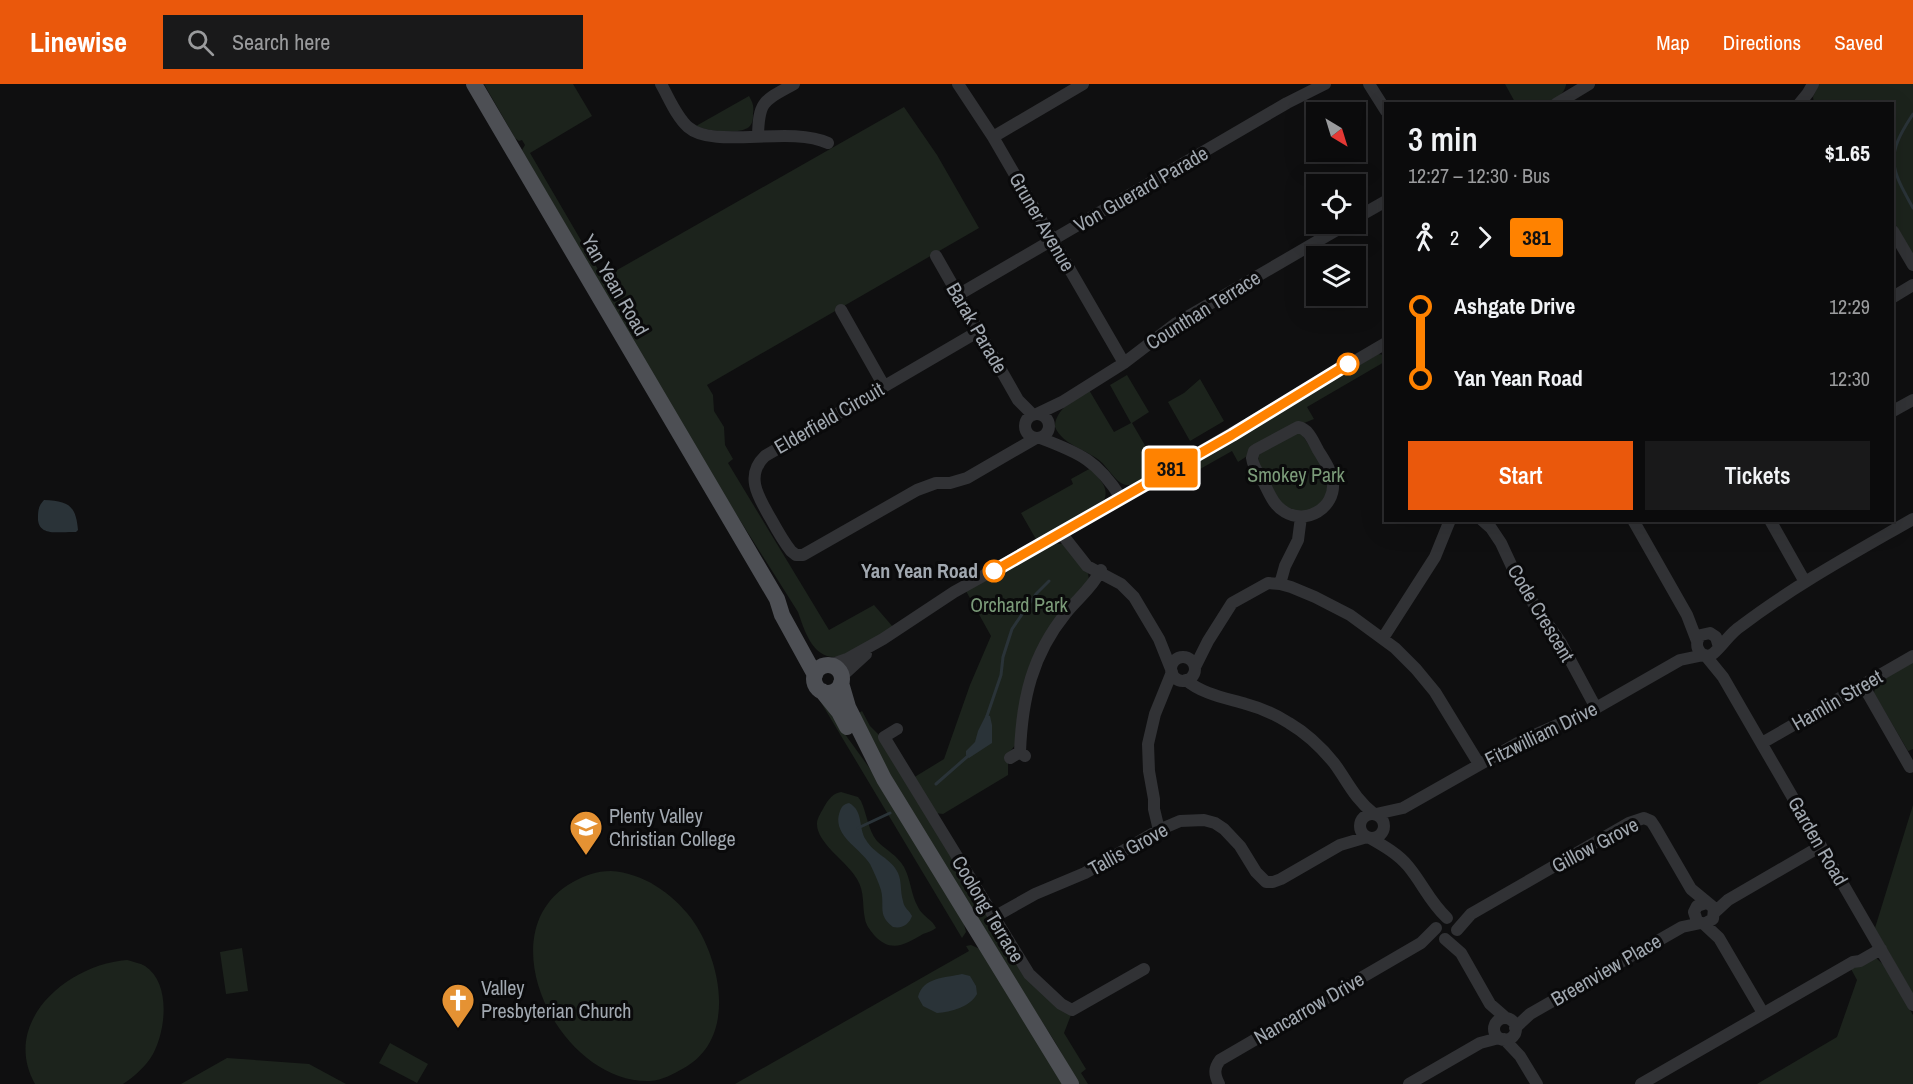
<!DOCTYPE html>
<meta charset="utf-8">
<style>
:root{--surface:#0b0b0c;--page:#19191a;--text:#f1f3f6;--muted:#9a9b9d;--line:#2b2b2d;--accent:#ea580c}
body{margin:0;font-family:"Archivo Narrow",sans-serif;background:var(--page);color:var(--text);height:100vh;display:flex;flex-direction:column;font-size:22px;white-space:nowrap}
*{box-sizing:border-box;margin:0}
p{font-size:20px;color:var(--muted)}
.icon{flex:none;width:33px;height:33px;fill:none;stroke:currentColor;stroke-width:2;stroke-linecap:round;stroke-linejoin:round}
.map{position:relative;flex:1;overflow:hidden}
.drawer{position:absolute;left:1384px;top:18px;width:510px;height:420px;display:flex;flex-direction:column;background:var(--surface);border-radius:0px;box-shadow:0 6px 24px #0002,0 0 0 2px var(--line)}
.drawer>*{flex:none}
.badge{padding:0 12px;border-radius:4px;font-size:21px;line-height:39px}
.needle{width:39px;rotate:142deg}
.fabs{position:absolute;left:1306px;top:18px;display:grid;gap:12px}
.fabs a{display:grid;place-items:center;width:60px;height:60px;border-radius:0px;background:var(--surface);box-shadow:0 6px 24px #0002,0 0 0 2px var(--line);font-size:30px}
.map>.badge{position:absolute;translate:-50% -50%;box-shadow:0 0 0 3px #fff}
.legs{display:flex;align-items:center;gap:9px;height:66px;padding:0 24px;font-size:20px}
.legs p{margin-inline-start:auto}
.overview{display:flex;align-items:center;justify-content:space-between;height:102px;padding:0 24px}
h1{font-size:33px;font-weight:600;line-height:45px}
.primary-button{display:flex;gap:12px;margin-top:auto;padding:12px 24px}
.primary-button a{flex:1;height:69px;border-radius:0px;background:var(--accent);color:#fff;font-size:24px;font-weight:600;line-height:69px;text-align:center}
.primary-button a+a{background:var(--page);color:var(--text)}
ul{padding:0 24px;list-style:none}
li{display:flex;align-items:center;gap:21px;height:72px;font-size:22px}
li i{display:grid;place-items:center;width:9px;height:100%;margin:0 8px;background:currentColor}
li i::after{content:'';width:15px;height:15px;margin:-8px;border:4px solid;border-radius:50%;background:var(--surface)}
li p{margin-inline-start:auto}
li:first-child i{background:linear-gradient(#0000 50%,currentColor 0)}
li:last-child i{background:linear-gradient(currentColor 50%,#0000 0)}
header{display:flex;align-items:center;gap:36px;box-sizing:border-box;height:84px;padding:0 30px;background:var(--accent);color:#fff}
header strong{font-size:28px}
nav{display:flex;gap:33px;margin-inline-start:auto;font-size:21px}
.search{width:420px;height:54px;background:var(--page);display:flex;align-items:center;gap:15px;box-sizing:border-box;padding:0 21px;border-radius:0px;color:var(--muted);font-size:22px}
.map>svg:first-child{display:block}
.green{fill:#1c231c}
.water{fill:#2a3338}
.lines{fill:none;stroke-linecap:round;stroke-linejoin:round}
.stream{stroke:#2a3338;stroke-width:3}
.minor{stroke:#313235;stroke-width:12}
.major{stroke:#4d4f54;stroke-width:16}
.line-1-casing{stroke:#fff;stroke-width:14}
.line-1{stroke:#ff8200;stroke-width:9}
.stop-1-dot{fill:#fff;stroke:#ff8200;stroke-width:3}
.labels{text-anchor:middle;stroke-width:6;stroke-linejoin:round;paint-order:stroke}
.street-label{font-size:20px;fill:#a1a8b0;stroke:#0a0a0b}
.park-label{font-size:20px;fill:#7b9b79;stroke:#0a0a0b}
.stop-label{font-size:20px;font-weight:bold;fill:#a1a8b0;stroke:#0a0a0b;text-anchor:end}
.poi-label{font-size:20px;fill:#a1a8b0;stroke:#0a0a0b;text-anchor:start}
</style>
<header>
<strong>Linewise</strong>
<div class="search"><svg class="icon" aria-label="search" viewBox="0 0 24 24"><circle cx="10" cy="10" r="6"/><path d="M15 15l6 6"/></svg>Search here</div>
<nav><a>Map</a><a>Directions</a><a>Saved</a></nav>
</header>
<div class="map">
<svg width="1913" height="1000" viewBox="0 0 1913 1000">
<rect width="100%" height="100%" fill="#0f0f10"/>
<path class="green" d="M 484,0 L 573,0 L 592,32 L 530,69 L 603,194 L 904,23 L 937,71 L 979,144 L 707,301 L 713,311 L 714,327 L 724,343 L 725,361 L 733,375 L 728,379 L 829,546 L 874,521 L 893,543 C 881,551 869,558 856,564 C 849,567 841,573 834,573 C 812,573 804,545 798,528 L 712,392 L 522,66 L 525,61 L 522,56 L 519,57 L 515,54 Z
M 1505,0 L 1566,0 L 1566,1 C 1561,22 1533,19 1516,20 Z
M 1819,0 L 1913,0 L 1913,171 L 1893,136 L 1893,20 L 1814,19 L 1813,13 Z
M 749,12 C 753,19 754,22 753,30 C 753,35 753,39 749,43 C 739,51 707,47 696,42 Z
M 1378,270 L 1386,271 L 1386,277 L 1307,323 L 1314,335 L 1304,339 L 1299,338 L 1238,378 L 1232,367 L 1193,389 L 1188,380 L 1245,349 Z
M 1127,291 L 1149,328 L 1132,339 L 1157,382 C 1148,388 1140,402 1127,401 C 1116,400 1108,383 1099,376 C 1085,365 1063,361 1055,343 C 1055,325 1075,315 1089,306 L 1114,348 L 1131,339 L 1110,301 Z
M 1200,295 L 1224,337 L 1190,357 L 1168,318 L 1184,309 Z
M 1301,349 L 1324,384 L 1330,405 L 1320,422 L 1299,429 L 1282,420 L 1259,382 L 1258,371 L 1288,351 Z
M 1091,384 C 1099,395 1111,404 1103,418 L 1037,457 L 1021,429 L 1073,400 L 1071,395 Z
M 1053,459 L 1063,460 L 1088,489 L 1089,496 L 1055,536 L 1016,660 L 1004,675 L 1008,679 L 1008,691 L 943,730 L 935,729 L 913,694 L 944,675 L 970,601 L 991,552 L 966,507 Z
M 1913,578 L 1913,665 L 1908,667 L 1874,609 L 1876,600 Z
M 816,610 L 881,700 L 963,836 L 966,848 L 962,854 Z
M 862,627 L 870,642 L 878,650 L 992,839 L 1060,925 L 1071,931 L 1064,949 L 1086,985 L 1081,989 L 1088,1000 L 1079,1000 L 1055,958 L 941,779 L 856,631 Z
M 841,708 L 858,713 L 861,717 C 867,730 868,746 877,757 C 886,766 897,771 904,783 C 911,796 911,811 918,823 C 922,832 933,836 936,844 C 932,847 928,848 923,850 C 906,860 891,870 874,851 C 870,846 866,841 865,835 C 862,821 865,808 857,795 C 848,778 816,759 817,739 C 817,734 822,727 824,723 C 828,716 833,709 841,708 Z
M 1913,721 L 1913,910 L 1875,844 Z
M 611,787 C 643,789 672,809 691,834 C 721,875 738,954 684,984 C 673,990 663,996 650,997 C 559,1000 484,847 573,798 C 586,791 596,787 611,787 Z
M 971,861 L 980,865 L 1064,1000 L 735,1000 L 969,867 L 966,862 Z
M 242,864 L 248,907 L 226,910 L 220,868 Z
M 1876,874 L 1885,882 L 1913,931 L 1913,1000 L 1757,1000 L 1837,953 L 1857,896 L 1851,885 Z
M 127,876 C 133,878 140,879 145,882 C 171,899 166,946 153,970 C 146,982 135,992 123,1000 L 35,1000 C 0,937 69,880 127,876 Z
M 390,959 L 428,980 L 417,999 L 379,979 Z
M 227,974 L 309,980 L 346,1000 L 181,1000 Z"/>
<path class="water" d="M 44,416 C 68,417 76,421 78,446 L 76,448 C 62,447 37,454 38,433 C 38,426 39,421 44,416 Z
M 986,631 L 990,632 L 992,641 L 992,659 L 969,674 L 966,671 L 966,667 L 975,658 L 978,647 Z
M 849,719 C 864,727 858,744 866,756 C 874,770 891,774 898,789 C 902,798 900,807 903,817 C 904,824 909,826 912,832 C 909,840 903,845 893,843 C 877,831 885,823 881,806 C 878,797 874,788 870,780 C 859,763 831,751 840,727 C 842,722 844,720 849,719 Z
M 962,890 L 970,892 L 976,902 L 977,910 C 970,923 951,928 937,929 L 923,922 L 918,913 C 923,893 945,894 962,890 Z"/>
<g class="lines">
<path class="stream" d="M 1913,30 C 1885,72 1890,83 1913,124
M 987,632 L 1001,591 L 1003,573 L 1012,545 L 1036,510 L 1049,497
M 936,700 L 968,672
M 858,744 L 890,729"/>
<path class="minor" d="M 661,0 C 669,14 676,32 688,43 C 714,66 789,41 828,59
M 958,0 L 993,53 L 1124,279
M 1369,0 L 1386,27
M 1556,20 L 1589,0
M 1799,20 L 1808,9 L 1813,0
M 758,51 C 759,16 764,17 794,0
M 993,53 L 1083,0
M 1356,134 L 1386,117
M 1893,147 L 1913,181
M 936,172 L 1018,316 L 1033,331
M 958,211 L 1287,19 L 1325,0
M 1893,213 L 1913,201
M 841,226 L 884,302
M 979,247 L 765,372 C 744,392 759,414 771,435 C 777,446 783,457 791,467 L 796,471 L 803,471 L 917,406 L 936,399 L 950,399 L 967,394 L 1036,354
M 1893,327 L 1913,316
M 1037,330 L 1062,318 L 1124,279 L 1175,240 L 1347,140
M1025 342a12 12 0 1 1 24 0a12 12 0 1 1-24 0Z
M 1298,343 C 1309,345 1313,357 1318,366 C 1324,376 1332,387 1333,399 C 1335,424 1306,441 1285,428 C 1274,422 1269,409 1264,399 C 1259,391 1253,383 1252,374 L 1254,367 L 1257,365 Z
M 1040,354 C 1080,369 1098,377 1121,414
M 1482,436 L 1491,444 L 1501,459 L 1520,500 L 1561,559 L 1596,624
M 1633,436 L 1687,531 L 1697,557
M 1770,436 L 1805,498
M 1061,449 L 1087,482 L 1121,500 L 1134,513 L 1159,555 L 1171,585
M 1280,500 L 1285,482 L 1298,456 L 1301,433
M 1383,554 L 1435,473 L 1450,436
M 1719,563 L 1716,553 L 1710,549 L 1701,551 C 1690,563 1705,579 1715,568 C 1724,560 1730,549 1741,542 C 1795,501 1854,469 1913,435
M 1705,571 L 1723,593 L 1913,921
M1171 585a12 12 0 1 1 24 0a12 12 0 1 1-24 0Z
M 830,581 L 847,575 L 883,555 L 954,508 L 1082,437 L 1386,259
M 1195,583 L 1208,557 L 1232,519 L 1268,499 L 1280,500 L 1291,503 L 1315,513 L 1350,531 L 1395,564 L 1416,585 L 1435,608 L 1479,680
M 842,592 L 866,570
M 1186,596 C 1202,610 1226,614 1246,620 C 1261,624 1275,630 1289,639 C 1306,649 1321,663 1334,679 C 1348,698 1354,714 1374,730
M 1863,601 L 1910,683
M 897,645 L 884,653 L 1029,890 L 1061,920 L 1072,926 L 1144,885
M 1762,659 L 1913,572
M 1020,668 C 1022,615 1032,571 1066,529 C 1078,514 1092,504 1101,486
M 1010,674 L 1020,668 L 1025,672
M1360 742a12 12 0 1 1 24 0a12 12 0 1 1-24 0Z
M 1376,730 L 1403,724 L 1523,656 L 1596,624 L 1680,576 L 1704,571
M 1159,746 L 1154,725 L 1154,715 L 1149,687 L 1148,660 L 1155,630 L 1172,588
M 1370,754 C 1384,762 1398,770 1408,782 C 1423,800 1429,817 1447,834
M 1715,828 L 1728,816 L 1821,762
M 994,833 L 1035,810 L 1085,789 L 1159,746 L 1180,737 L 1204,736 L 1215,739 L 1224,745 L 1240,762 L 1256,788 L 1266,798 L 1273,798 L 1281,795 L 1340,761 L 1367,753
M 1704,840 L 1719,854 L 1763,929
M 1457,846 L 1471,830 L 1629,739 L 1644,734 L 1651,737 L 1655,743 L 1691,805 L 1714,824 L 1713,835 L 1704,840 L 1697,837 L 1694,828 L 1697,822 L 1706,819
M 1445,855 L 1461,869 L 1490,920 L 1506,934
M1494 945a11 11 0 1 1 22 0a11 11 0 1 1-22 0Z
M 1515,944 L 1530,930 L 1682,843 L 1701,839
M 1504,955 L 1520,972 L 1537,1000
M 1219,1000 C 1214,990 1214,984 1220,976 L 1421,859 L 1436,844
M 1409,1000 L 1480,959 L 1499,954
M 1641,1000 L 1853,878 L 1860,877 L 1881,865"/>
<path class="major" d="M 474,0 L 777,515 L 782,531 L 815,591
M814 595a14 14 0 1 1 28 0a14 14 0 1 1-28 0Z
M 841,599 L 848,623 L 884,695 L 1071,1000
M 822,607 L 839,628 L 847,643"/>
</g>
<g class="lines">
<defs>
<path id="line-1" d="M 994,487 L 1232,351 L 1348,280"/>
</defs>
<use href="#line-1" class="line-1-casing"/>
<use href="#line-1" class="line-1"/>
</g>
<defs>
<symbol id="school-pin" viewBox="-11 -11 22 30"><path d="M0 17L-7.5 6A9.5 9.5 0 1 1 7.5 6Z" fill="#e59233" stroke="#0a0a0b"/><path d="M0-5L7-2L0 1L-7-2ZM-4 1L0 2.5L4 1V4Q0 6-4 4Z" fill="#fff"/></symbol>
<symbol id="church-pin" viewBox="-11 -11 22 30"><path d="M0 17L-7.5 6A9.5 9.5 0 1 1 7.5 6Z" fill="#e59233" stroke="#0a0a0b"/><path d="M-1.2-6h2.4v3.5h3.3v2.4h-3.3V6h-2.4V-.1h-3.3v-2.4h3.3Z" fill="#fff"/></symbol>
</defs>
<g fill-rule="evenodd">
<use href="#school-pin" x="567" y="724" width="38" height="52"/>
<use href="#church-pin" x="439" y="897" width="38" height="52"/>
</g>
<g class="stop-1-dot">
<circle cx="1348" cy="280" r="10"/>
<circle cx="994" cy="487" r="10"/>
</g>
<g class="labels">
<g class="street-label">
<text transform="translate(1141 105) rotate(-30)" y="7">Von Guerard Parade</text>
<text transform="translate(1042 138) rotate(60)" y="7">Gruner Avenue</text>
<text transform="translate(615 201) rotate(60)" y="7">Yan Yean Road</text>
<text transform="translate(1203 226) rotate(-32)" y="7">Counthan Terrace</text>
<text transform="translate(977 244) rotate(60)" y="7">Barak Parade</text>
<text transform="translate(829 334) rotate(-30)" y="7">Elderfield Circuit</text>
<text transform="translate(1541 529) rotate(59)" y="7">Code Crescent</text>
<text transform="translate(1837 616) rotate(-30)" y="7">Hamlin Street</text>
<text transform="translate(1541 650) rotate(-26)" y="7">Fitzwilliam Drive</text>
<text transform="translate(1818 757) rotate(60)" y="7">Garden Road</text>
<text transform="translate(1595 761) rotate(-28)" y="7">Gillow Grove</text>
<text transform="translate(1128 765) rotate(-29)" y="7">Tallis Grove</text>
<text transform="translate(988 825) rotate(59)" y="7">Coolong Terrace</text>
<text transform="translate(1606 886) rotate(-30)" y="7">Breenview Place</text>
<text transform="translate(1309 924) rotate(-30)" y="7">Nancarrow Drive</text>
</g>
<g class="park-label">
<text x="1296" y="398">Smokey Park</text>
<text x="1019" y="528">Orchard Park</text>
</g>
<g class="stop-label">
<text x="978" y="494">Yan Yean Road</text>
</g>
<g class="poi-label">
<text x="609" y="739">Plenty Valley<tspan x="609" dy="23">Christian College</tspan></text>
<text x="481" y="911">Valley<tspan x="481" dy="23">Presbyterian Church</tspan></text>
</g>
</g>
</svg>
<div class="fabs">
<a><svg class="needle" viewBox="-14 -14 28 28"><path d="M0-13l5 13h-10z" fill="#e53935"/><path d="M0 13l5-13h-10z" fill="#9a9b9d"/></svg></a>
<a><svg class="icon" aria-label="locate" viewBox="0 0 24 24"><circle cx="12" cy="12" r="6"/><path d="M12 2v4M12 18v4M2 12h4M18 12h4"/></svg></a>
<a><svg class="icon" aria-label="layers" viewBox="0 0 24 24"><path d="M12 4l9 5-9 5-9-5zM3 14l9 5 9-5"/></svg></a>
</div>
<b class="badge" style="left:1171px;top:384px;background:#ff8200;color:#111">381</b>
<section class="drawer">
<div class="overview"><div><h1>3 min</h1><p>12:27 – 12:30 · Bus</p></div><b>$1.65</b></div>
<div class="legs"><svg class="icon" aria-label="walk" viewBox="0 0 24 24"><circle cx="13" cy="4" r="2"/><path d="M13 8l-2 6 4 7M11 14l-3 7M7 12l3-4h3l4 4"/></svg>2<svg class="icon" aria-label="forward" viewBox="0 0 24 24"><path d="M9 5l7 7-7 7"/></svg><b class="badge" style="background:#ff8200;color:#111">381</b></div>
<ul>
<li><i style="color:#ff8200"></i><b>Ashgate Drive</b><p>12:29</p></li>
<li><i style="color:#ff8200"></i><b>Yan Yean Road</b><p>12:30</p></li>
</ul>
<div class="primary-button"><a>Start</a><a>Tickets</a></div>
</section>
</div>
